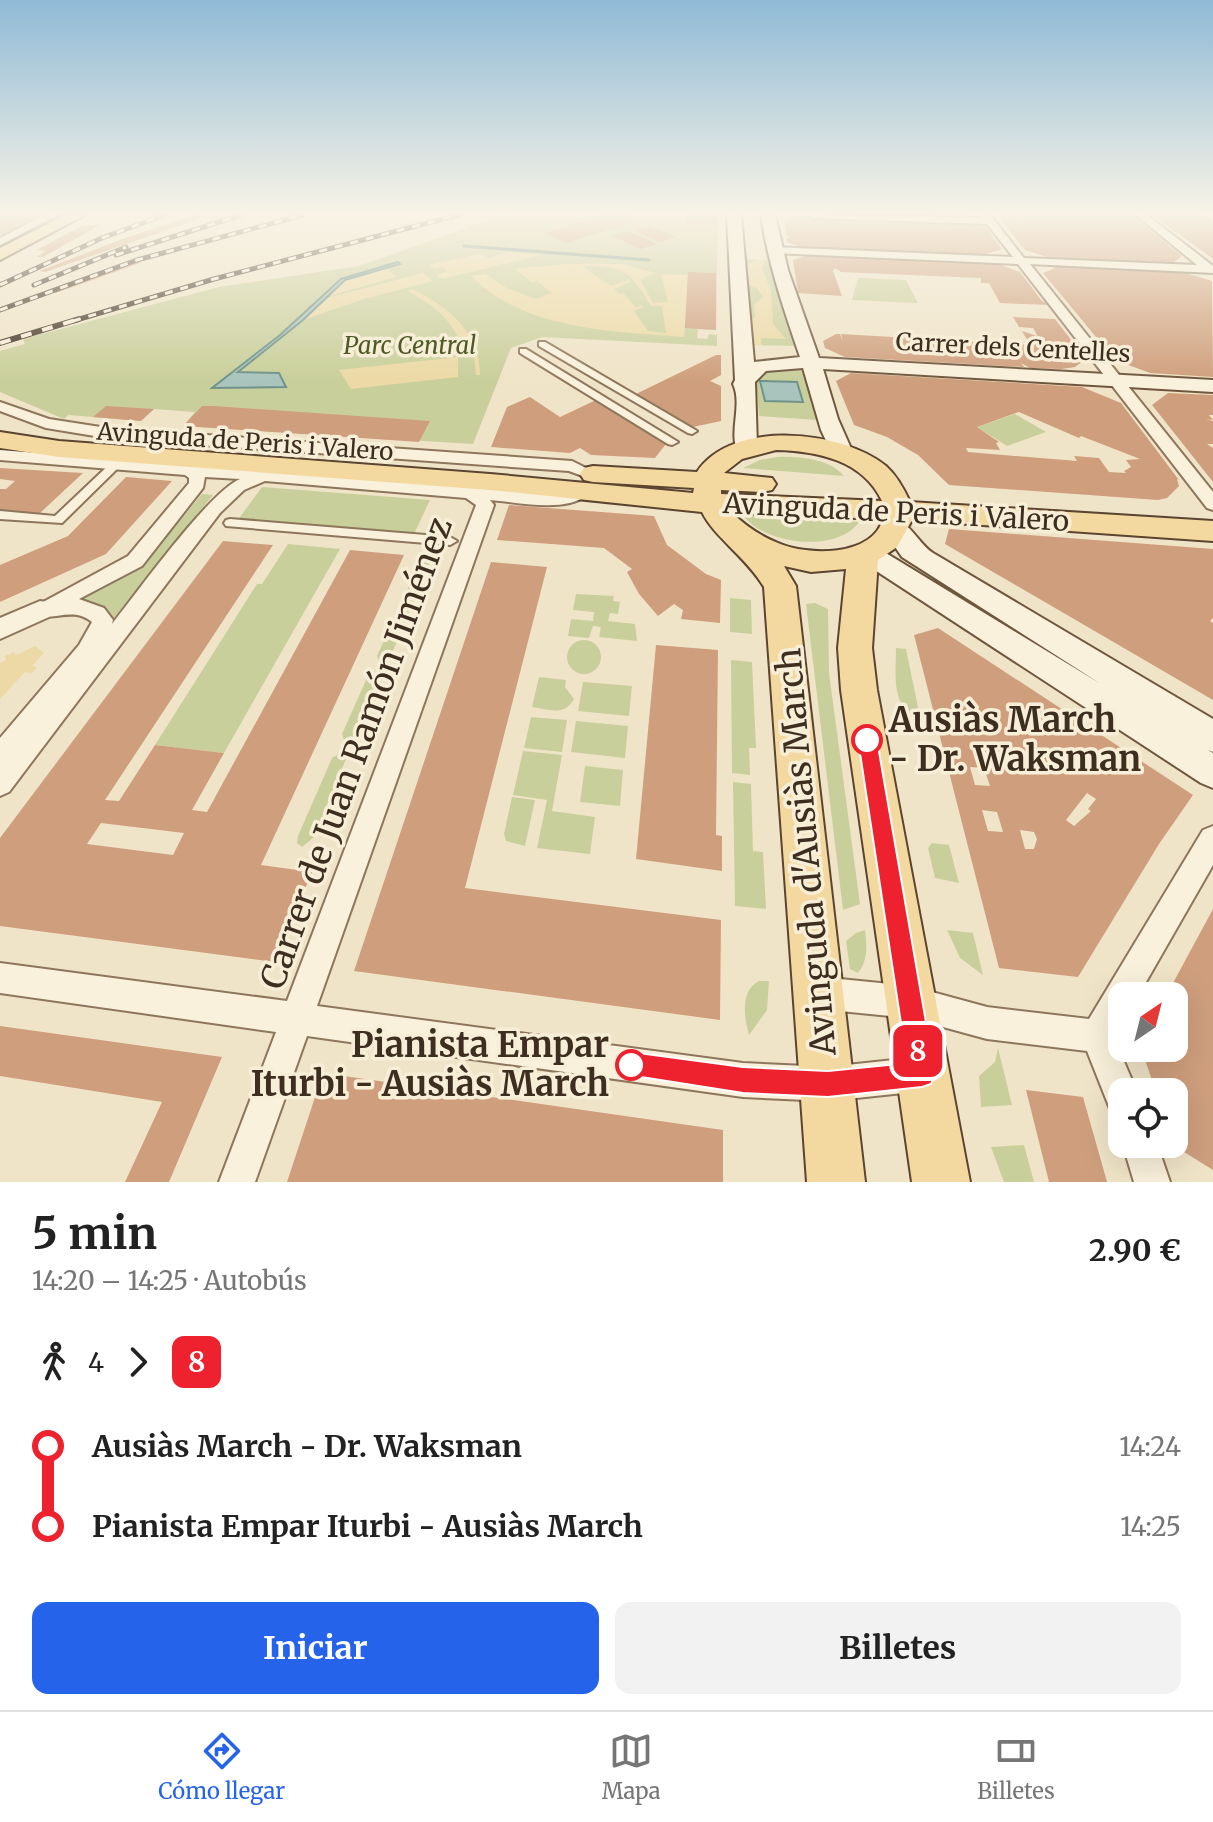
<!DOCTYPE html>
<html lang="es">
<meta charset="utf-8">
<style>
:root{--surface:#fff;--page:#f2f2f2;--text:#222;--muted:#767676;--line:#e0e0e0;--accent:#2563eb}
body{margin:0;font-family:Merriweather,serif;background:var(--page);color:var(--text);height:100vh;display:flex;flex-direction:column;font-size:30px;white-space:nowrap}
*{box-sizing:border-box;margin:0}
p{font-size:26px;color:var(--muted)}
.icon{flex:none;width:44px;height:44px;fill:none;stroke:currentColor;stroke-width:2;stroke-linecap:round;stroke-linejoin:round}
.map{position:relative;height:1182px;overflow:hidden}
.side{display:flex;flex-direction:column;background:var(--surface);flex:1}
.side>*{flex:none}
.badge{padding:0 16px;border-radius:12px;font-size:28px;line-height:52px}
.needle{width:52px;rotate:35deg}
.fabs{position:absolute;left:1108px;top:982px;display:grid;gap:16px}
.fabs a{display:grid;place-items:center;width:80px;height:80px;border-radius:16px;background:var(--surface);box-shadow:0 8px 32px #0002;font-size:40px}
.map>.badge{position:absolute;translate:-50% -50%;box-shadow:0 0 0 4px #fff}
.legs{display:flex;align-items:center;gap:12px;height:88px;padding:0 32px;font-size:26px}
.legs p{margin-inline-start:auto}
.summary{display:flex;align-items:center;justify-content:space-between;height:136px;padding:0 32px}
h1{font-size:44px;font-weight:700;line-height:60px}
.action{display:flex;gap:16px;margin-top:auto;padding:16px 32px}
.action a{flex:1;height:92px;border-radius:16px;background:var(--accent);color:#fff;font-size:32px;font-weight:700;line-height:92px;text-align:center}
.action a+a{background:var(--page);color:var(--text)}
ul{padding:0 32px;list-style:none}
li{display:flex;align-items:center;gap:28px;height:80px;font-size:30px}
li i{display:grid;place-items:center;width:12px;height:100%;margin:0 10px;background:currentColor}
li i::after{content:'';width:20px;height:20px;margin:-10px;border:6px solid;border-radius:50%;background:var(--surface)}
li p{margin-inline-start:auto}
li:first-child i{background:linear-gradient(#0000 50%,currentColor 0)}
li:last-child i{background:linear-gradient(currentColor 50%,#0000 0)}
.tabs{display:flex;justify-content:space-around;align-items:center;height:112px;border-top:2px solid var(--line);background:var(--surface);font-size:22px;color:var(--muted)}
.tabs a{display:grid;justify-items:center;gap:4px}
.tabs .active{color:var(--accent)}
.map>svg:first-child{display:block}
.green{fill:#c9cf9b}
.sand{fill:#ecd9a5;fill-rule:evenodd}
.water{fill:#a9c4bc;stroke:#6f938a;stroke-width:2}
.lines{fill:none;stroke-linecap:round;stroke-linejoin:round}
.stream{stroke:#6f938a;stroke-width:3}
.building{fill:#cf9f7d;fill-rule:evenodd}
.pedestrian-casing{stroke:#8d765c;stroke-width:4}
.minor-casing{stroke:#8d765c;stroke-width:4}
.tertiary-casing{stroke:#8d765c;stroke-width:4}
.secondary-casing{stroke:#6f573f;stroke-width:4}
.primary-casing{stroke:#5b4430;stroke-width:4}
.pedestrian{fill:#faf1dc;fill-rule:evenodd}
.minor{fill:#faf1dc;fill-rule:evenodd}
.tertiary{fill:#faf1dc;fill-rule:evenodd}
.secondary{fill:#faf1dc;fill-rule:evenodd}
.primary{fill:#f3d9a0;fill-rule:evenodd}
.rail-far1-casing{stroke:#3d2e20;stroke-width:5}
.rail-casing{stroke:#3d2e20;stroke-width:6}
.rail-far1{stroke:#f7eed8;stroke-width:3;stroke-dasharray:8;stroke-linecap:butt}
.rail{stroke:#f7eed8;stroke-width:4;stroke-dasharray:11;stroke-linecap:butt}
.line-1{fill:#ed222e;stroke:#fff;stroke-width:2}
.stop-1-dot{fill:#fff;stroke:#ed222e;stroke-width:4}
.labels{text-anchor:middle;stroke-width:7;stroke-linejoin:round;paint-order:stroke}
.far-park-label{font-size:24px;font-style:italic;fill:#4d5a26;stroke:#f7eed8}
.far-street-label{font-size:24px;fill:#3d2e20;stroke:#f7eed8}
.street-label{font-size:28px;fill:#3d2e20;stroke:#f7eed8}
.near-stop-label{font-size:34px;font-weight:bold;fill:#3d2e20;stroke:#f7eed8;text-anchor:start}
.near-street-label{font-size:34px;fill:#3d2e20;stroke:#f7eed8}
</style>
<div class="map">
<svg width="1213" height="1182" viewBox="0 0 1213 1182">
<rect width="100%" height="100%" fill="#f0e4c8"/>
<path class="green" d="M 503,215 L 718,215 L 716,330 L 698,329 L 697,338 L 707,339 L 709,334 L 717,335 L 717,346 L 542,337 L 511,348 L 473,444 L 183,426 L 195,412 L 154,409 L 141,421 L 68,415 L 64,419 L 0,392 L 0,351 L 25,344 L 23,339 L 219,287 L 359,266 Z
M 742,259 L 768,260 L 795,346 L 749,345 Z
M 858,278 L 906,280 L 918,303 L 852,300 Z
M 787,368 L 802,369 L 804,373 L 817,420 L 759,416 L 756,380 L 768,370 Z
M 1015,414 L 1046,432 L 1007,446 L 977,427 Z
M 777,457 C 799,456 830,459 844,476 L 743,468 L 760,460 Z
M 262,487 L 430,500 L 414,534 L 237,521 Z
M 202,494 L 213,495 L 115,617 L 111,618 L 99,605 L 80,599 L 142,566 Z
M 743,515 L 859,522 C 837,554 763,544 743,515 Z
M 288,544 L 340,549 L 224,753 L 155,745 L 257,584 L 262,584 Z
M 427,546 L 434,547 L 435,550 L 390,658 L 381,663 L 377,656 Z
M 576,594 L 614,596 L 613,601 L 620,602 L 618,614 L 610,613 L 608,621 L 635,624 L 637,641 L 599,637 L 601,627 L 593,626 L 589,638 L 568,636 L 571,619 L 593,621 L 594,612 L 573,610 Z
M 730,598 L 751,600 L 752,634 L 730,632 Z
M 815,603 L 828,609 L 829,673 L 860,904 L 843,910 L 806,604 Z
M567 657a17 17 0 1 1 34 0a17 17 0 1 1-34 0Z
M 896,648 L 906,649 L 920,717 C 890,710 896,673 896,648 Z
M 731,660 L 752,662 L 756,748 L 749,748 L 750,775 L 732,773 Z
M 376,673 L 380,679 L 356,736 L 345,743 L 342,734 L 367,678 Z
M 539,677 L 566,680 L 565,687 L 574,699 C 564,717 549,709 532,707 Z
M 583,682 L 632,686 L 629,716 L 578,711 Z
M 531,717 L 567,720 L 562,752 L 524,748 Z
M 576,721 L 628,726 L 625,758 L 571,752 Z
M 523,751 L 562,755 L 552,811 L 595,817 L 590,854 L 537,848 L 547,800 L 513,795 Z
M 342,752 L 346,759 L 313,838 L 302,847 L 297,843 L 298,836 L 332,758 Z
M 585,766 L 623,770 L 620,806 L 580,802 Z
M 733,782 L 751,784 L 753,851 L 763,852 L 766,909 L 735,906 Z
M 512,797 L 535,800 L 525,846 L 506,841 L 504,834 Z
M 932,843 L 949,845 L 959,883 L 935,878 L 928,848 Z
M 865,930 C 867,946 868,960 858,973 L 850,969 L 846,941 L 856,933 Z
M 947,930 L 973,933 L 983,975 L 960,958 Z
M 759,981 L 769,981 L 767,1010 L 749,1035 C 744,1018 740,990 759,981 Z
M 998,1048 L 1012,1105 L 981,1107 L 979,1076 L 995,1062 Z
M 1024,1145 L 1034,1182 L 1004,1182 L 991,1147 Z"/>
<path class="sand" d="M 509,252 L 541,255 L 442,279 L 436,275 L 446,272 L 443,267 L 434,269 L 429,265 L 480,254 L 488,258 Z
M 759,259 L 766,260 L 762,268 L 771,290 L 773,324 L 786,339 L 761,338 L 762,345 L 753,345 L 751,320 L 755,317 L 754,305 L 763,297 L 757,288 L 748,284 L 746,265 Z
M 566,264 L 622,264 L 656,273 L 640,279 L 653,303 L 668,302 L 661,274 L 688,275 L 684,337 C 609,331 525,330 471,276 L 485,274 L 507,288 L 536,299 L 552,293 L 537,281 L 531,282 L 515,269 ZM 582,266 C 625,266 629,270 651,306 L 662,306 L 666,333 L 648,331 L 634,311 L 643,307 L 642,305 L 636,307 L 623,293 L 619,294 L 614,289 L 631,282 L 629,279 L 611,286 Z
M 385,267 L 396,277 L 329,296 L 345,280 Z
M 423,273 L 433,281 L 364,299 L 303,320 L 327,298 Z
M 413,289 C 449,308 480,331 480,375 L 476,375 L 474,357 L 465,358 C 458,324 436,306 407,291 Z
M 458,357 L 458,377 L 351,389 L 339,370 Z
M 35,646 L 44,653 L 32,666 L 37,667 L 32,673 L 25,672 L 0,699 L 0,663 L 6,660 L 5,656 L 14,652 L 16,655 Z"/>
<path class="water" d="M 398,262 L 400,264 L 345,280 L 303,320 L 238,372 L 279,373 L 286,387 L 212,388 L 280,335 L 341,279 Z
M 760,381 L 797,382 L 803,402 L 765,401 Z"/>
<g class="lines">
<path class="stream" d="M 464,246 L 649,260"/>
</g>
<path class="building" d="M 0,215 L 48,215 L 4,236 L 0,233 Z
M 196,215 L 207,216 L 45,272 L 40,271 L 122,239 Z
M 605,215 L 665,217 L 647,223 L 640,220 L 566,243 L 544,233 Z
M 686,215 L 718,215 L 718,225 L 685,224 Z
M 997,215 L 1013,215 L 1019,221 L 1024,222 L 1015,215 L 1132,215 L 1182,256 L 1174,262 L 1165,263 L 1050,258 L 1025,250 Z
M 1153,215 L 1204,215 L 1208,218 L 1213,222 L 1213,259 Z
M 793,216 L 971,223 L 986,228 L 1002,249 L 982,255 L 800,247 L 787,242 L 787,238 L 790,237 L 787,236 L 784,219 Z
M 83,225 L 100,225 L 43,257 L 37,257 L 46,251 L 37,250 Z
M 647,226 L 664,232 L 676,237 L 660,242 L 632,230 Z
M 628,231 L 651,241 L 657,244 L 641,249 L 612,236 Z
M 809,255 L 995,263 L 1020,272 L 1042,301 L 1050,305 L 1000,303 L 989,283 L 981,283 L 981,278 L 841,272 L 835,268 L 833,271 L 842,296 L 798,293 L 793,260 Z
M 139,260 L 140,263 L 56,293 L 52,291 Z
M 1050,266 L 1182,272 L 1212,281 L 1213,377 L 1150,373 L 1115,360 L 1043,273 L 1055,268 Z
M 688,272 L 716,273 L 716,330 L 685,328 Z
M 1013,317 L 1055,319 L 1085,358 L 1083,361 L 1075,367 L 1062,369 L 1030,368 L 1021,363 L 1024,367 L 845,357 L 825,348 L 823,341 L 836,334 L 840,334 L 843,342 L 841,334 L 1030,345 L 1022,331 L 1037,336 L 1035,331 L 1033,328 L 1019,327 Z
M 716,355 L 721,355 L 721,375 L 710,381 L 721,386 L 721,421 L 693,427 L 636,394 Z
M 851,373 L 1082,387 L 1121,403 L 1179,480 L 1177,479 L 1179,486 L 1167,498 L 1158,500 L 949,485 L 918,455 L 887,437 L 854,425 L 836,381 ZM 1019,412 L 1079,438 L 1081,436 L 1140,459 L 1126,460 L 1131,467 L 1124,471 L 1126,473 L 1109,472 L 1099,458 L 1074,456 L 1077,461 L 968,452 L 966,448 L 1000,450 L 996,443 L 999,442 L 977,427 Z
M 1168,393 L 1213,395 L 1213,415 L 1209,415 L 1213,420 L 1206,419 L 1213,421 L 1213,444 L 1207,444 L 1213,448 L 1213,482 L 1152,405 Z
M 530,397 L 560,417 L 596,400 L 666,444 L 655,458 L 591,455 L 580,448 L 570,453 L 491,447 L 507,407 Z
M 106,406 L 154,409 L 141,421 L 93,417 Z
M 202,406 L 214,406 L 430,421 L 419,442 L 183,426 Z
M 0,468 L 17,469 L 83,473 L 40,513 L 0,510 L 0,489 L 6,489 L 15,481 L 0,479 Z
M 126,477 L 172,481 L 106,554 L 0,602 L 0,565 L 68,536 Z
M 509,505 L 654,516 L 667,545 L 706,574 L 721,580 L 720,623 L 681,619 L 683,610 L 674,604 L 658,616 L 639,594 L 627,572 L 632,569 L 604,548 L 497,540 Z
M 949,529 L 1213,549 L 1213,618 L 1210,621 L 1213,623 L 1213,700 L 945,544 Z
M 223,541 L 273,545 L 105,800 L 119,801 L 155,745 L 224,753 L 192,810 L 207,812 L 350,550 L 404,555 L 261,865 L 312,872 L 275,962 L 0,926 L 0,838 ZM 101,823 L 184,833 L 173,855 L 87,844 Z
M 491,562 L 547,567 L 465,888 L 721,920 L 720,1020 L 354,971 Z
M 938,628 L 1193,795 L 1159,844 L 1078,977 L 999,968 L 914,635 ZM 970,767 L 984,768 L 990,786 L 975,785 ZM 1087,793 L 1096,799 L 1088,809 L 1091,811 L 1074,826 L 1066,820 ZM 982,810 L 997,812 L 1003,832 L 988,831 ZM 1020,830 L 1034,832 L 1037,839 L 1034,849 L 1025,849 Z
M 656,645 L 718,650 L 716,835 L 722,836 L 722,871 L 636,859 Z
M 1213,909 L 1213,1170 L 1176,1147 L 1174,1092 L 1156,1092 L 1141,1048 L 1174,1048 L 1174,996 L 1166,996 Z
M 0,1026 L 222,1057 L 169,1182 L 125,1182 L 162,1102 L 0,1076 Z
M 323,1073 L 723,1130 L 723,1182 L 287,1182 Z
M 1026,1090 L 1083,1097 L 1107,1182 L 1049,1182 Z"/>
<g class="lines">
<defs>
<path id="pedestrian" d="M 539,342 L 545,342 L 697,431 L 692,434 L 688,433 L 539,346 Z
M 520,349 L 526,349 L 678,442 L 672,445 L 668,444 L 520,353 Z
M 116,461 L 120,462 L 120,466 L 62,523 L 0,519 L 0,511 L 55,516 L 112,462 Z
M 230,519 L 450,537 L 457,541 L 450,545 L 226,526 L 224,523 L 226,520 Z"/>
<path id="minor" d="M 44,215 L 57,215 L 0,245 L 0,238 Z
M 808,215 L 982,218 L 980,215 L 990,215 L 1024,258 L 1197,265 L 1136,215 L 1147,215 L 1213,266 L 1213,273 L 1030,264 L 1213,492 L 1213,510 L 1207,508 L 1018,264 L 773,253 L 768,250 L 773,247 L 1013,257 L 987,224 L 813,218 Z
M 0,402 L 49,419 L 107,428 L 572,461 L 596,473 L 588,478 L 569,471 L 107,438 L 46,428 L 0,411 Z
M 0,450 L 498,490 L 564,493 L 580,488 L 586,489 L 589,493 C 568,514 518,502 490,500 L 494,505 L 317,1006 L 743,1063 L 828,1067 L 922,1057 L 934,1062 L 939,1074 L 934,1086 L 922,1091 L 828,1101 L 743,1097 L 307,1036 L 255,1182 L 219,1182 L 276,1032 L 0,993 L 0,963 L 287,1001 L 476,505 L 466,498 L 265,481 L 244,490 L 220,513 L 9,792 L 0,796 L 0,738 L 79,645 L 92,622 C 72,606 54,622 33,615 L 30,610 L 33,605 L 45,601 L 128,556 L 189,483 L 189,478 L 185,475 L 0,460 ZM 205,477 L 240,479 C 210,491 136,594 112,624 L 113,620 L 104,608 L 79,599 L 142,566 L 203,488 Z
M 1213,826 L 1213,865 L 1138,996 L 1122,996 L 1122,1024 L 1114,1038 L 1137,1092 L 1122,1092 L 1122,1114 L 1110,1109 L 1087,1051 L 987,1039 L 910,1018 L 820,1009 L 809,1004 L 804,993 L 809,982 L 820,977 L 910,986 L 987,1007 L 1089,1019 L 1203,830 Z
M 1122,1142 L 1157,1144 L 1170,1182 L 1134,1182 Z"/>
<path id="tertiary" d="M 40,601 L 49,603 L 52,610 L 49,617 L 0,639 L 0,618 Z"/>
<path id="secondary" d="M 727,215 L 741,215 L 754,362 L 800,357 C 784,310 768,264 761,215 L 775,215 L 788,270 L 819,358 L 1213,380 L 1213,392 L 823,369 L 838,419 L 853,453 L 850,458 L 834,458 L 821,430 L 803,368 L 766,371 L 755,382 L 757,447 L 746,454 L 738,452 C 728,433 743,405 733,384 L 735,380 Z
M 895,519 C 911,524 919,544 933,553 L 1213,719 L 1213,752 L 1208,750 L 1213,753 L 1213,788 L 1201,783 L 858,559 L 854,553 L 858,547 L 867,544 L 876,547 L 1101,684 L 902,557 L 882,528 L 886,522 Z"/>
<path id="primary" d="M 65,215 L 85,215 L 0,260 L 0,248 Z
M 0,432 L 59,441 L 490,474 L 693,493 L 694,488 L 593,482 L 584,480 L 580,474 L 584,468 L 593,466 L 697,472 C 732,419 842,430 886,466 C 897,476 904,489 910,502 L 1213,521 L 1213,541 L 912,520 L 897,547 L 878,560 L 872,648 L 877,690 L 970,1182 L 912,1182 L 841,690 L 838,648 L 846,569 L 811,572 L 784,566 L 796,586 L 865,1182 L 807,1182 L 764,587 C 747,558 714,537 702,512 L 490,490 L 59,457 L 0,448 ZM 776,450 C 817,451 863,460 882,501 L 721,494 L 721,490 L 762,492 L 772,490 L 776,484 L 772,478 L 724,473 L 742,459 ZM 732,513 L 883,519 C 872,557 808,556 778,543 C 760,536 746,526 732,513 Z"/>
</defs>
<use href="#pedestrian" class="pedestrian-casing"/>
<use href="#minor" class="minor-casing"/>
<use href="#tertiary" class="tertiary-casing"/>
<use href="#secondary" class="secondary-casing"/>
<use href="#primary" class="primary-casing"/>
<use href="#pedestrian" class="pedestrian"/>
<use href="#minor" class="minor"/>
<use href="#tertiary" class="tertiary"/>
<use href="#secondary" class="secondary"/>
<use href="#primary" class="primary"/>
<defs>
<path id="rail-far1" d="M 116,255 L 241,215
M 0,285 L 102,238 L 164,215
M 34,285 L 126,247
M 0,310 L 137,260 L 303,215
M 73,321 L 214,279 L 458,215"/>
<path id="rail" d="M 0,343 L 79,319"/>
</defs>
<use href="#rail-far1" class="rail-far1-casing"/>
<use href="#rail" class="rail-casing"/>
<use href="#rail-far1" class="rail-far1"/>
<use href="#rail" class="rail"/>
</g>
<linearGradient id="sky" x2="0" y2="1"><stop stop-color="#8fbad6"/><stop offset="0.56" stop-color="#f8f3e6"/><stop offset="1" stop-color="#f8f3e6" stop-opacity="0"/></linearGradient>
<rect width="1213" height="381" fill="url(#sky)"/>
<path class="line-1" d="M 867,732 L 874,735 L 877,740 L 935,1074 L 931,1084 L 922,1087 L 828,1097 L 743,1093 L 622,1074 L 618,1065 L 622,1056 L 631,1052 L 743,1067 L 828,1071 L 907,1063 L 858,740 L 861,735 Z"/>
<g class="stop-1-dot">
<circle cx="867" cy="740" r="14"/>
<circle cx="631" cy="1065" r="14"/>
</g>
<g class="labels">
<g class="far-park-label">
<text x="410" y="354">Parc Central</text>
</g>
<g class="far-street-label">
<text transform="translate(1013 348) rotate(3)" y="8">Carrer dels Centelles</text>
<text transform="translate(245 442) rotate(4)" y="8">Avinguda de Peris i Valero</text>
</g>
<g class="street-label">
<text transform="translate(896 512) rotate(3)" y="10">Avinguda de Peris i Valero</text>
</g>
<g class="near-stop-label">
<text x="889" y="732">Ausiàs March<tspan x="889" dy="39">- Dr. Waksman</tspan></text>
<text x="609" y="1057" text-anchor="end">Pianista Empar<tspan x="609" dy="39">Iturbi - Ausiàs March</tspan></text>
</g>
<g class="near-street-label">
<text transform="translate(356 753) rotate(-70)" y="12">Carrer de Juan Ramón Jiménez</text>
<text transform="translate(806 852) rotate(-95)" y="12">Avinguda d'Ausiàs March</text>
</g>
</g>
</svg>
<div class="fabs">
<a><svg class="needle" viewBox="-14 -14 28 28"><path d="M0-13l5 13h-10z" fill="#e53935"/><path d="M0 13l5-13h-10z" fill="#767676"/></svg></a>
<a><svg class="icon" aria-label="locate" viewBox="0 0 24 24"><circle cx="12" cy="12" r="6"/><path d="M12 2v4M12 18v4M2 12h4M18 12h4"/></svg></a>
</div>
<b class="badge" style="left:918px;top:1051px;background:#ed222e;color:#fff">8</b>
</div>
<section class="side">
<div class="summary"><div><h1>5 min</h1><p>14:20 – 14:25 · Autobús</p></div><b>2.90 €</b></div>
<div class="legs"><svg class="icon" aria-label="walk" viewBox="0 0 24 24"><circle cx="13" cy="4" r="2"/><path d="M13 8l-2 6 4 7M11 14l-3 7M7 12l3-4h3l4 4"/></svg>4<svg class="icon" aria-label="forward" viewBox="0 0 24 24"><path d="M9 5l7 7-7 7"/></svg><b class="badge" style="background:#ed222e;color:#fff">8</b></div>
<ul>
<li><i style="color:#ed222e"></i><b>Ausiàs March - Dr. Waksman</b><p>14:24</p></li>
<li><i style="color:#ed222e"></i><b>Pianista Empar Iturbi - Ausiàs March</b><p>14:25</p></li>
</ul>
<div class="action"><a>Iniciar</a><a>Billetes</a></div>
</section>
<nav class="tabs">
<a class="active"><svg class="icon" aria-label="directions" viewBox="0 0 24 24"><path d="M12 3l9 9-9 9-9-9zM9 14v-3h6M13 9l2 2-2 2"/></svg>Cómo llegar</a>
<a><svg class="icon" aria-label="map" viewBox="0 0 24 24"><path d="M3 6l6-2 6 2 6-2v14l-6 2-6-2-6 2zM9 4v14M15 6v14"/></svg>Mapa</a>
<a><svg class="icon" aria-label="tickets" viewBox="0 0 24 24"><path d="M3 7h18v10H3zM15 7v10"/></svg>Billetes</a>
</nav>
